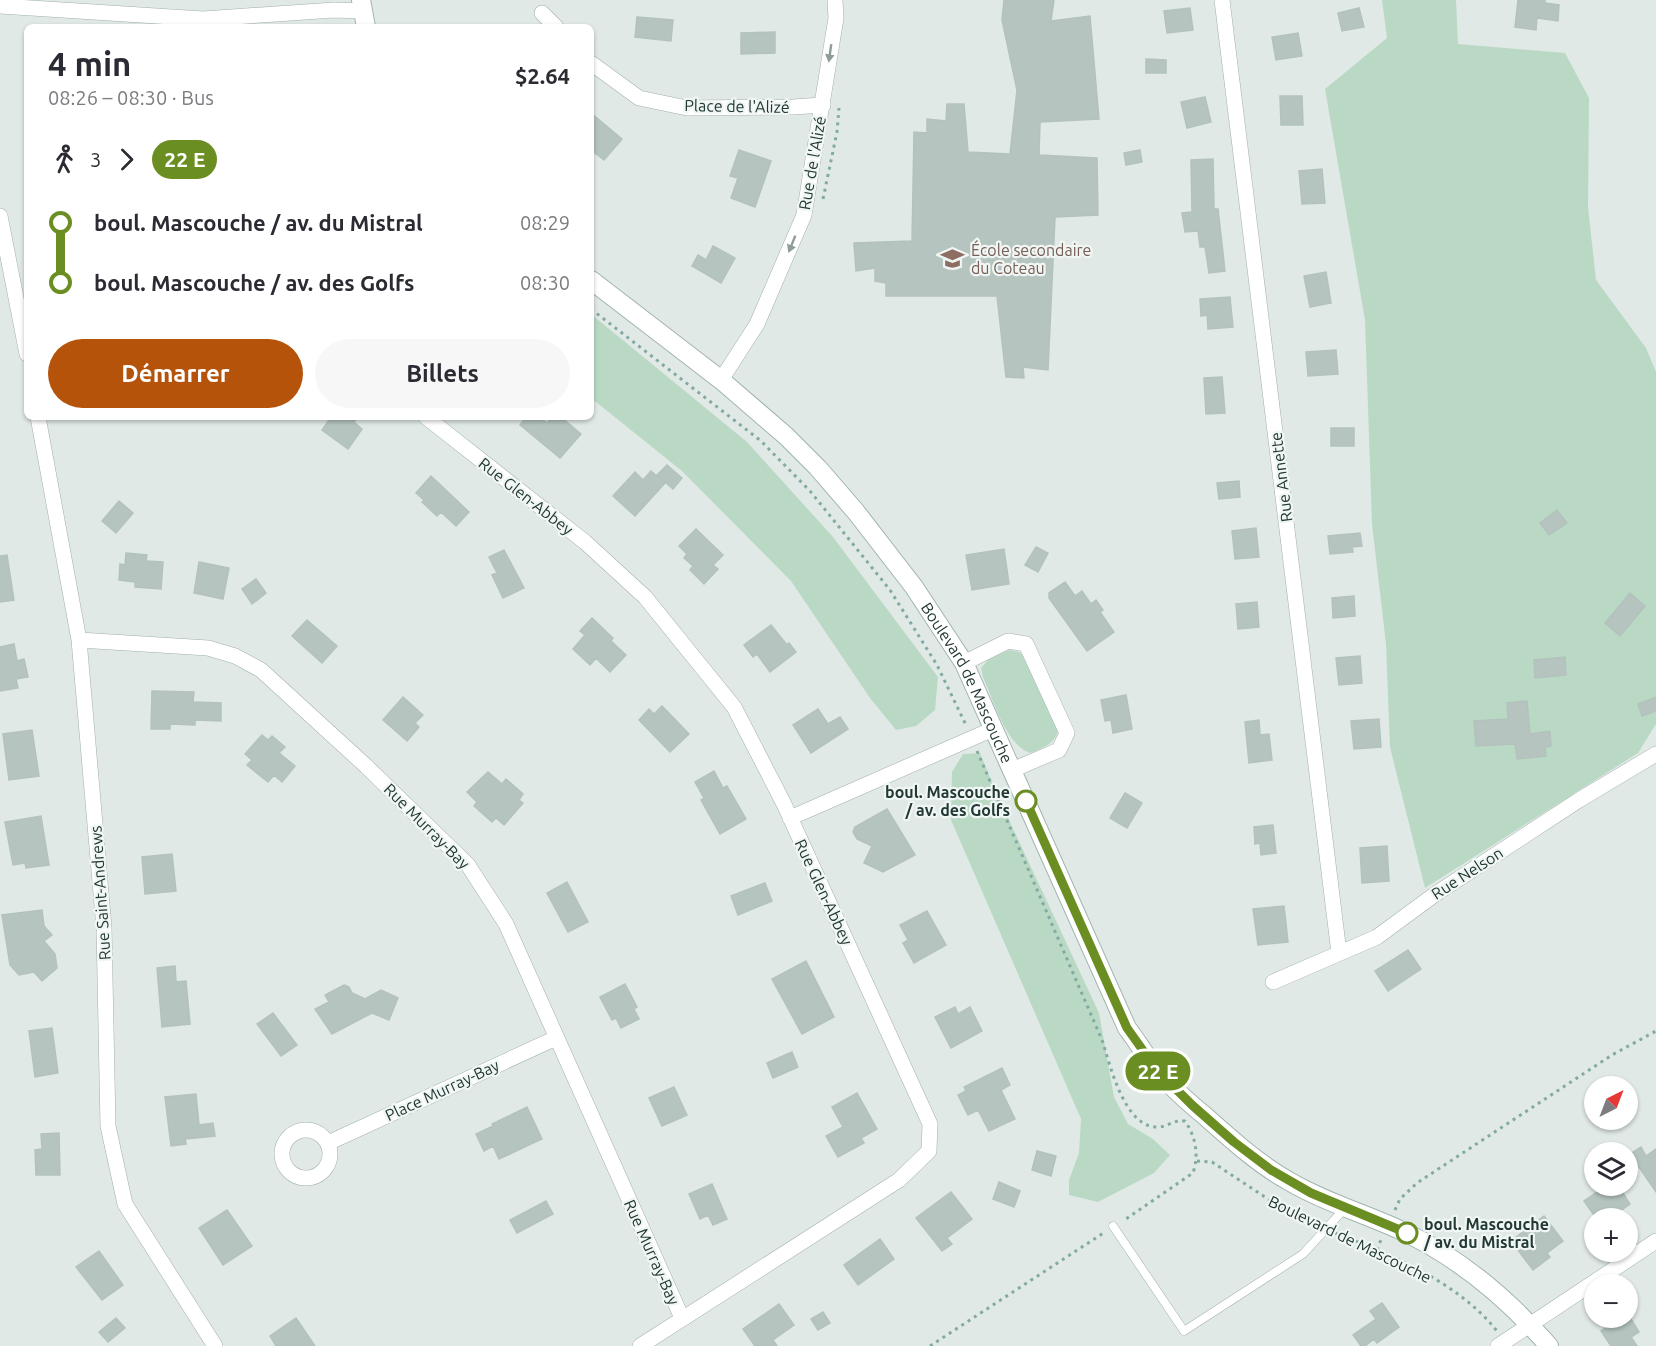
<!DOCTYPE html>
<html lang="fr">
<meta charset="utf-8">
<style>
:root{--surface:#fff;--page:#f7f7f7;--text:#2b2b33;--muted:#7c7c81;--accent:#b45309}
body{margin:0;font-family:Ubuntu,sans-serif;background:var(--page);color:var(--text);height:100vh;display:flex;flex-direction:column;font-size:22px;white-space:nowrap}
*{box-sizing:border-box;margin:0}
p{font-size:20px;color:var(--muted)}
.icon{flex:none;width:33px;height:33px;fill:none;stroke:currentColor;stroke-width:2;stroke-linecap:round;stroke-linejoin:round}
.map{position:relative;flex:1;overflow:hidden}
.details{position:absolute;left:24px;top:24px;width:570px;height:396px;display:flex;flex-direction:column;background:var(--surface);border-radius:9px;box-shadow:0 2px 4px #0004}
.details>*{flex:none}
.badge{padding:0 12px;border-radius:20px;font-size:21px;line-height:39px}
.needle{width:39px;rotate:42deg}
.tools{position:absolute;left:1584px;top:1076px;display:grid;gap:12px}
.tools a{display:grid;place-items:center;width:54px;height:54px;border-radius:50%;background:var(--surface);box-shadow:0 2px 4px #0004;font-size:30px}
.map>.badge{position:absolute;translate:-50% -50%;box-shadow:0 0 0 3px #fff}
.legs{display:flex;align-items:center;gap:9px;height:66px;padding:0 24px;font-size:20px}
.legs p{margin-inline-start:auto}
.summary{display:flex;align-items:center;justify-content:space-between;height:102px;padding:0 24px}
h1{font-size:33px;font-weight:700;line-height:45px}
.cta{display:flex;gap:12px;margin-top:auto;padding:12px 24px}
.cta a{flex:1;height:69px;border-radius:36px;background:var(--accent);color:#fff;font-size:24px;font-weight:700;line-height:69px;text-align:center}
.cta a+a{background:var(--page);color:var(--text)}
ul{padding:0 24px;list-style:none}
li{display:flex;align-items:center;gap:21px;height:60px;font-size:22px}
li i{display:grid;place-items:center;width:9px;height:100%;margin:0 8px;background:currentColor}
li i::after{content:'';width:15px;height:15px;margin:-8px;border:4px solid;border-radius:50%;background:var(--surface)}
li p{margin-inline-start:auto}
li:first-child i{background:linear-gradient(#0000 50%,currentColor 0)}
li:last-child i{background:linear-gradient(currentColor 50%,#0000 0)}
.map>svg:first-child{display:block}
.green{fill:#bad9c5}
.building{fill:#b5c4bf;stroke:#b3c2bd;stroke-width:1.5}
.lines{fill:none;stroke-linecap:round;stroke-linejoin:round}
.lane-casing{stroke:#a3b0ad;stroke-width:9}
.street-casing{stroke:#a3b0ad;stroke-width:16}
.secondary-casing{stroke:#a0b4af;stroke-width:20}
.path{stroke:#83aaa2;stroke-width:3;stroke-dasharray:3 4.5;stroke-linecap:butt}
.lane{stroke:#fff;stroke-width:8}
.street{stroke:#fff;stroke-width:15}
.secondary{stroke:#fff;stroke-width:18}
.oneway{fill:#909c9a}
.line-1-casing{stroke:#fff;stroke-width:14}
.line-1{stroke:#6b8e23;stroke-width:9}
.stop-1-dot{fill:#fff;stroke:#6b8e23;stroke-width:3}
.labels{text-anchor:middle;stroke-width:4.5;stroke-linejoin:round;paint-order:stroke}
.street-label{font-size:16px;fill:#223834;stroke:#f0f6f4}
.education-label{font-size:16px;fill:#785e54;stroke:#f0f6f4;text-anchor:start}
.stop-label{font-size:16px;font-weight:bold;fill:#223834;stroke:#f0f6f4;text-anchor:end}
</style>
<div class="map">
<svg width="1656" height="1346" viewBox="0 0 1656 1346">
<rect width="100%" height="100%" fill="#e0e9e6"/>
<path class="green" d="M 1382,0 L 1456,0 L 1458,44 L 1565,53 L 1589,98 L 1588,207 L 1596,280 L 1646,348 L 1656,372 L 1656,724 L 1638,753 L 1425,888 L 1390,747 L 1386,644 L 1372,524 L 1365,320 L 1325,89 L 1387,38 Z
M 591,314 L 747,442 L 833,537 L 938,677 L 935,710 L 916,726 L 896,730 L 870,698 L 791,581 L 682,471 L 591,398 Z
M 1009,650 L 1019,652 L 1027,658 L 1058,732 C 1053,745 1043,748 1030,753 C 1006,745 993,699 983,677 L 981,668 L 988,660 Z
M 980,753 L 996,792 L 1099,1013 L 1114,1097 L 1128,1124 L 1153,1139 L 1170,1155 L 1154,1173 L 1098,1202 L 1069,1195 L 1069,1180 L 1079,1153 L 1081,1119 L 951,820 L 952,772 L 963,754 Z"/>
<path class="building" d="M 1004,0 L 1054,0 L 1051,21 L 1090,16 L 1099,119 L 1040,122 L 1039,155 L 1097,158 L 1098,215 L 1055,217 L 1048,370 L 1023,367 L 1024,378 L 1006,377 L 997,296 L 886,296 L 886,283 L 875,281 L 875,268 L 856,271 L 854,243 L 912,241 L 914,132 L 927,133 L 927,119 L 946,121 L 947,104 L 964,104 L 968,152 L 1010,154 L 1017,90 L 1002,20 Z
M 1518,0 L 1545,0 L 1545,3 L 1559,5 L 1558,21 L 1537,18 L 1536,30 L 1515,27 Z
M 1190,8 L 1193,30 L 1167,33 L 1164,11 Z
M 1359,8 L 1364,27 L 1342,31 L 1338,13 Z
M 637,17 L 673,20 L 671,41 L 635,37 Z
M 775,32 L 775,53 L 741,54 L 741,33 Z
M 1298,33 L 1302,56 L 1276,60 L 1272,37 Z
M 1146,59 L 1166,60 L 1166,73 L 1146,73 Z
M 1280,96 L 1302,96 L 1303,125 L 1281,125 Z
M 1205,97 L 1211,122 L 1187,128 L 1181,102 Z
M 591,113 L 622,139 L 604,160 L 591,150 Z
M 739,150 L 771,161 L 755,207 L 731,198 L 738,178 L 730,176 Z
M 1140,150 L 1142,162 L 1126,165 L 1124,153 Z
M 1213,159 L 1214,209 L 1218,209 L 1225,271 L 1209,273 L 1205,247 L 1200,247 L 1198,231 L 1185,232 L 1182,213 L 1192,212 L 1191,160 Z
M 1322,169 L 1325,203 L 1302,204 L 1299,171 Z
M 713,246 L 735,258 L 721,283 L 692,266 L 698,255 L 706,260 Z
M 1326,272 L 1331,303 L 1310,307 L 1304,276 Z
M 1230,297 L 1233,327 L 1208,329 L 1207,315 L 1201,316 L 1200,299 Z
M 1336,350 L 1338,374 L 1308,376 L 1306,352 Z
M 1222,377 L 1225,413 L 1206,414 L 1204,378 Z
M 331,417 L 357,417 L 354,422 L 362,429 L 348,449 L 322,430 Z
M 526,417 L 540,417 L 547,423 L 552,417 L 561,417 L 581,434 L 560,458 L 520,425 Z
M 1331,428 L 1354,428 L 1354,446 L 1331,446 Z
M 667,465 L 682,478 L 673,489 L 657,475 Z
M 651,471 L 665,483 L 635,516 L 613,496 L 635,472 L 643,480 Z
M 431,476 L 469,512 L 456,526 L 441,512 L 437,516 L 422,502 L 424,500 L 416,493 Z
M 1239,481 L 1240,497 L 1219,499 L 1217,483 Z
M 119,501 L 133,513 L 116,533 L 102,521 Z
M 1557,510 L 1567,523 L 1549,535 L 1540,523 Z
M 1256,528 L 1259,557 L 1235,559 L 1232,531 Z
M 696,529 L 723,555 L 713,565 L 718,569 L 704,584 L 690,570 L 693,566 L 684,558 L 687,554 L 679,546 Z
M 1360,533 L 1362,546 L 1352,547 L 1353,552 L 1330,554 L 1328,536 Z
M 1036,547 L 1048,553 L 1038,572 L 1025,565 Z
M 1004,549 L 1009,584 L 972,590 L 966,555 Z
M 504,550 L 524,588 L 503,598 L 492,575 L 497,573 L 489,557 Z
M 126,553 L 147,555 L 146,561 L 163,562 L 161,589 L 135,587 L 135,582 L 119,580 L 120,564 L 125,565 Z
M 7,555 L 14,600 L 0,602 L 0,556 Z
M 199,562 L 229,568 L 223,599 L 194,593 Z
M 256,579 L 266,593 L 252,604 L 242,589 Z
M 1065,582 L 1075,596 L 1082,591 L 1091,604 L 1096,600 L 1103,610 L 1100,612 L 1114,632 L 1087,651 L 1049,598 L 1049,593 Z
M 1630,593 L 1645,606 L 1620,636 L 1605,623 Z
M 1354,596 L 1355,616 L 1333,618 L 1332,598 Z
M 1257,602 L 1259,627 L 1238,629 L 1236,604 Z
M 592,618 L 613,638 L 611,641 L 626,655 L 610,672 L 596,658 L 590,665 L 573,649 L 585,635 L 580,631 Z
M 307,620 L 337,646 L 322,663 L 292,636 Z
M 771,625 L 787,645 L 789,643 L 796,652 L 770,672 L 757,654 L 753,657 L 744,645 Z
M 14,644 L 17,661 L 24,659 L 28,677 L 16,679 L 18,688 L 0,691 L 0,647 Z
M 1360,656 L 1362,683 L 1339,685 L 1336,658 Z
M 1565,657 L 1566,675 L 1535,678 L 1534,660 Z
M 152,691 L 194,692 L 193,702 L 221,703 L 221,721 L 195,720 L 195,725 L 170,724 L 170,729 L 151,729 Z
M 1126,695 L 1132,729 L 1113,733 L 1111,720 L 1105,721 L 1101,700 Z
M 403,697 L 423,715 L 415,723 L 419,727 L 407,741 L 383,720 Z
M 1656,697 L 1656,711 L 1642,716 L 1638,704 Z
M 1527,701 L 1530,734 L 1550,731 L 1551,746 L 1545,747 L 1546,756 L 1517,759 L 1515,744 L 1476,746 L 1474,721 L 1508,719 L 1507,703 Z
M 662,706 L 689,734 L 670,752 L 639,720 L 649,709 L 654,714 Z
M 818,709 L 828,724 L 840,717 L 848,729 L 811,753 L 793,725 Z
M 1379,719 L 1381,747 L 1354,749 L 1351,721 Z
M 1259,720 L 1260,735 L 1269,734 L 1272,760 L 1249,763 L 1245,722 Z
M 32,730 L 39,776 L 9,780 L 3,734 Z
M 262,735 L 268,740 L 272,736 L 285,747 L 279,753 L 295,766 L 282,782 L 274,775 L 268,782 L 247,765 L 252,760 L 245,754 Z
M 714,771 L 723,788 L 727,786 L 746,819 L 720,834 L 701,800 L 704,798 L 695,782 Z
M 488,772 L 502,784 L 506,779 L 523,794 L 519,800 L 523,803 L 504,825 L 496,818 L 492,822 L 474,806 L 477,802 L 467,792 Z
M 1125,793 L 1142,803 L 1127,828 L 1110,818 Z
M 887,809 L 915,855 L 883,872 L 864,863 L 872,846 L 857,839 L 853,832 L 855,827 Z
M 41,816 L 49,865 L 26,868 L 25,863 L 13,865 L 5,822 Z
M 1273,825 L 1276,853 L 1261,855 L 1260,843 L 1255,844 L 1254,827 Z
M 1387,846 L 1389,881 L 1362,883 L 1360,848 Z
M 172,854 L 176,891 L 145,894 L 142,857 Z
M 567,882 L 588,922 L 568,932 L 547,893 Z
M 765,883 L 772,901 L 738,915 L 731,896 Z
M 1284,906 L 1288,942 L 1258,945 L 1253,909 Z
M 42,910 L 44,926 L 52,935 L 44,941 L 55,954 L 57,968 L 42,981 L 34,972 L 19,975 L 10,965 L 2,915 Z
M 927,911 L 946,945 L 914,963 L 903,943 L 908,940 L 900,925 Z
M 1408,950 L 1421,969 L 1388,991 L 1375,971 Z
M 806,961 L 834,1017 L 802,1034 L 772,979 Z
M 175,966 L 176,982 L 186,981 L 190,1024 L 162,1027 L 157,968 Z
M 625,984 L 637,1007 L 634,1009 L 639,1019 L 621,1028 L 616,1018 L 612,1020 L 600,997 Z
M 344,985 L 349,987 L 352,993 L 365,999 L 381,990 L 398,998 L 389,1020 L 372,1013 L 332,1034 L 315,1009 L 329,1002 L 325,995 Z
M 955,1007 L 958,1014 L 970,1007 L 982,1031 L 951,1048 L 935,1017 Z
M 273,1013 L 297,1045 L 281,1056 L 257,1024 Z
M 52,1028 L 58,1073 L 35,1077 L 29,1031 Z
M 792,1052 L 798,1067 L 773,1078 L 767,1063 Z
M 1002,1068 L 1010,1085 L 1001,1090 L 1015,1119 L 989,1131 L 978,1110 L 968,1115 L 958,1095 L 966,1091 L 964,1087 Z
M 674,1087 L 687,1115 L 662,1126 L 649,1098 Z
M 857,1093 L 877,1129 L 861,1138 L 864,1143 L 838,1157 L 826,1136 L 843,1127 L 832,1107 Z
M 196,1094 L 199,1125 L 213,1123 L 215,1136 L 185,1139 L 186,1144 L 171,1146 L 165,1097 Z
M 527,1107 L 542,1139 L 499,1159 L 493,1146 L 484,1151 L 476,1134 L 493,1126 L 492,1124 Z
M 59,1133 L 60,1175 L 36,1175 L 35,1150 L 42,1149 L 41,1134 Z
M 1641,1147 L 1646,1156 L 1656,1149 L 1656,1192 L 1630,1154 Z
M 1037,1151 L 1056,1156 L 1051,1176 L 1032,1170 Z
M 999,1182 L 1020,1191 L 1014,1207 L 993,1199 Z
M 712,1184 L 727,1219 L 713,1225 L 708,1215 L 700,1219 L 689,1194 Z
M 1612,1185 L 1618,1185 L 1630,1204 L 1610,1218 L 1596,1218 L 1584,1201 L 1600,1190 L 1602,1193 Z
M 951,1192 L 972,1219 L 947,1238 L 952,1244 L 942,1251 L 916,1218 Z
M 546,1201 L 553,1214 L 517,1233 L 510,1220 Z
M 227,1210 L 252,1246 L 223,1265 L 199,1228 Z
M 1544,1216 L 1563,1241 L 1547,1253 L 1550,1257 L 1533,1270 L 1511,1241 Z
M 880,1239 L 894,1259 L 858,1285 L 844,1265 Z
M 99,1251 L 123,1285 L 102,1300 L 76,1267 Z
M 1382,1303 L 1399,1327 L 1377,1343 L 1374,1339 L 1365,1346 L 1361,1346 L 1353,1335 L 1376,1319 L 1370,1311 Z
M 779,1304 L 794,1325 L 773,1340 L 777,1346 L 755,1346 L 743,1329 Z
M 823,1312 L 830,1323 L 818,1330 L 811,1319 Z
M 1628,1314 L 1639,1332 L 1631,1337 L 1637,1346 L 1611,1346 L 1601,1331 L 1622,1317 L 1628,1317 Z
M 116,1318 L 125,1328 L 108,1342 L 99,1332 Z
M 296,1318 L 315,1346 L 276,1346 L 270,1336 Z"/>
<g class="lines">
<defs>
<path id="lane" d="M 1113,1226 L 1184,1331 L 1303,1254 L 1346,1207"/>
<path id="street" d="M 1222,0 L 1339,953
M 0,6 L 203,19 L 334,10 L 363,11
M 542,13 L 556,27
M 591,63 L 639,98 L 687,108 L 793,107 L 823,105
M 0,216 L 27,354
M 721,380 L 757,324 L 804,215 L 836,18 L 835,0
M 38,417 L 79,640 L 104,928 L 108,1126 L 125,1204 L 215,1346
M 426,417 L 585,542 L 645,597 L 734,707 L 784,804 L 930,1124 L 929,1151 L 899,1180 L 640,1346
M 79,640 L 208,648 L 235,656 L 261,670 L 366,766 L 468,865 L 506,924 L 682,1318
M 964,663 L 1008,641 L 1026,644 L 1067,733 L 1059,750 L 1012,770
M 790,818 L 993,729
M 1273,982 L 1377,937 L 1434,895 L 1579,800 L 1656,754
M282 1154a24 24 0 1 1 48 0a24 24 0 1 1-48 0Z
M 328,1143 L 556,1038
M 1498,1346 L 1656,1241"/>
<g id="secondary">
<path d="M 361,0 L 366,27"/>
<path id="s1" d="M 591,280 L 721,380 L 786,436 L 818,468 L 856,512 L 914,587 L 964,663 L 1127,1028 C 1137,1041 1146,1056 1156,1069 C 1170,1086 1188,1102 1205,1116 C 1231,1139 1257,1163 1287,1180 C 1322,1201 1363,1213 1400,1230 C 1457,1256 1508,1299 1549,1346"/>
</g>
</defs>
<use href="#lane" class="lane-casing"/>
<use href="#street" class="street-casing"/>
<use href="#secondary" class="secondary-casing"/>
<path class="path" d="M 823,199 L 837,132 L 839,108
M 591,309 L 761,441 L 810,491 L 890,590 L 937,665 L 966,725
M 977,751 L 1102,1040 C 1110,1064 1124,1128 1158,1127 C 1167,1127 1172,1120 1185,1121 C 1196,1137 1199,1155 1193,1173 L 1123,1221
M 1197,1161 L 1212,1162 L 1280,1207 L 1315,1225
M 1395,1210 L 1400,1199 L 1417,1183 L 1612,1055 L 1656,1031
M 1335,1233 C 1392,1255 1458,1282 1497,1331
M 1377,1250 L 1382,1237
M 930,1346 L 1105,1232"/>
<use href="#lane" class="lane"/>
<use href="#street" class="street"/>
<use href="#secondary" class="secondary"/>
</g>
<defs><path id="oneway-solid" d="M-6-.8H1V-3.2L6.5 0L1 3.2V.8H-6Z" transform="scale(1.5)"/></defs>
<g class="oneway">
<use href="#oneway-solid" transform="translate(830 53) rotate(98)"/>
<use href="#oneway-solid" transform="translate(792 244) rotate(112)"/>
</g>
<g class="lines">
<defs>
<path id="line-1" d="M 1026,801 L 1127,1028 L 1157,1070 L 1192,1105 L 1234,1142 L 1271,1170 L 1311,1193 L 1407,1233"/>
</defs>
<use href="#line-1" class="line-1-casing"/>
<use href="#line-1" class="line-1"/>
</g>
<defs>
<symbol id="school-bare" viewBox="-9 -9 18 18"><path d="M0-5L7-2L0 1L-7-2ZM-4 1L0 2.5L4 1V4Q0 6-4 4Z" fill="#8d6e63" stroke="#f0f6f4" stroke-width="2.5" paint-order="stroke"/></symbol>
</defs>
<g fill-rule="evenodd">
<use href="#school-bare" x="936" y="242" width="33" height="33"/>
</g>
<g class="stop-1-dot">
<circle cx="1026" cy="801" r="10"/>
<circle cx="1407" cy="1233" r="10"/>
</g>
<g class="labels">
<g class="street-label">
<text transform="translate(737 106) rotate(1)" y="6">Place de l'Alizé</text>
<text transform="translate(812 163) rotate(-80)" y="6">Rue de l'Alizé</text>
<text transform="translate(1281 477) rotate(-97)" y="6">Rue Annette</text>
<text transform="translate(526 496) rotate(38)" y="6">Rue Glen-Abbey</text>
<text dy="6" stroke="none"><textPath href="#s1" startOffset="558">Boulevard de Mascouche</textPath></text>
<text transform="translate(427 826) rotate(45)" y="6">Rue Murray-Bay</text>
<text transform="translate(1467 873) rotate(-33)" y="6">Rue Nelson</text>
<text transform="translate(824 892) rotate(65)" y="6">Rue Glen-Abbey</text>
<text transform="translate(100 893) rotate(-94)" y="6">Rue Saint-Andrews</text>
<text transform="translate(442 1090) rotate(-25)" y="6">Place Murray-Bay</text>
<text transform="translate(1350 1239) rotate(26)" y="6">Boulevard de Mascouche</text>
<text transform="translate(652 1252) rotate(66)" y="6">Rue Murray-Bay</text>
</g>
<g class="education-label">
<text x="971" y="256">École secondaire<tspan x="971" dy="18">du Coteau</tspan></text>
</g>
<g class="stop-label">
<text x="1010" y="798">boul. Mascouche<tspan x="1010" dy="18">/ av. des Golfs</tspan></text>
<text x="1424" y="1230" text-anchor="start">boul. Mascouche<tspan x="1424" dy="18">/ av. du Mistral</tspan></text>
</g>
</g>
</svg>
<div class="tools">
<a><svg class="needle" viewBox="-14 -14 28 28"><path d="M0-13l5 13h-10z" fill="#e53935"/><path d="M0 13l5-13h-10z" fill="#7c7c81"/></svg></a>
<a><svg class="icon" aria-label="layers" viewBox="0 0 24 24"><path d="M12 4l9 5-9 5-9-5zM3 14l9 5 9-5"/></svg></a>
<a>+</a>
<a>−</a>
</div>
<b class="badge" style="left:1158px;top:1071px;background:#6b8e23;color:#fff">22 E</b>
<section class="details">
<div class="summary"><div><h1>4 min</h1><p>08:26 – 08:30 · Bus</p></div><b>$2.64</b></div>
<div class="legs"><svg class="icon" aria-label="walk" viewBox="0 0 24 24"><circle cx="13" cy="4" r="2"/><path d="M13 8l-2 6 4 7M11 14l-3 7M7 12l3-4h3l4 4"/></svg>3<svg class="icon" aria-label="forward" viewBox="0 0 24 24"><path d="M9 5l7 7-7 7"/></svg><b class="badge" style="background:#6b8e23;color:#fff">22 E</b></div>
<ul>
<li><i style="color:#6b8e23"></i><b>boul. Mascouche / av. du Mistral</b><p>08:29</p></li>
<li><i style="color:#6b8e23"></i><b>boul. Mascouche / av. des Golfs</b><p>08:30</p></li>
</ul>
<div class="cta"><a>Démarrer</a><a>Billets</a></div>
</section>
</div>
